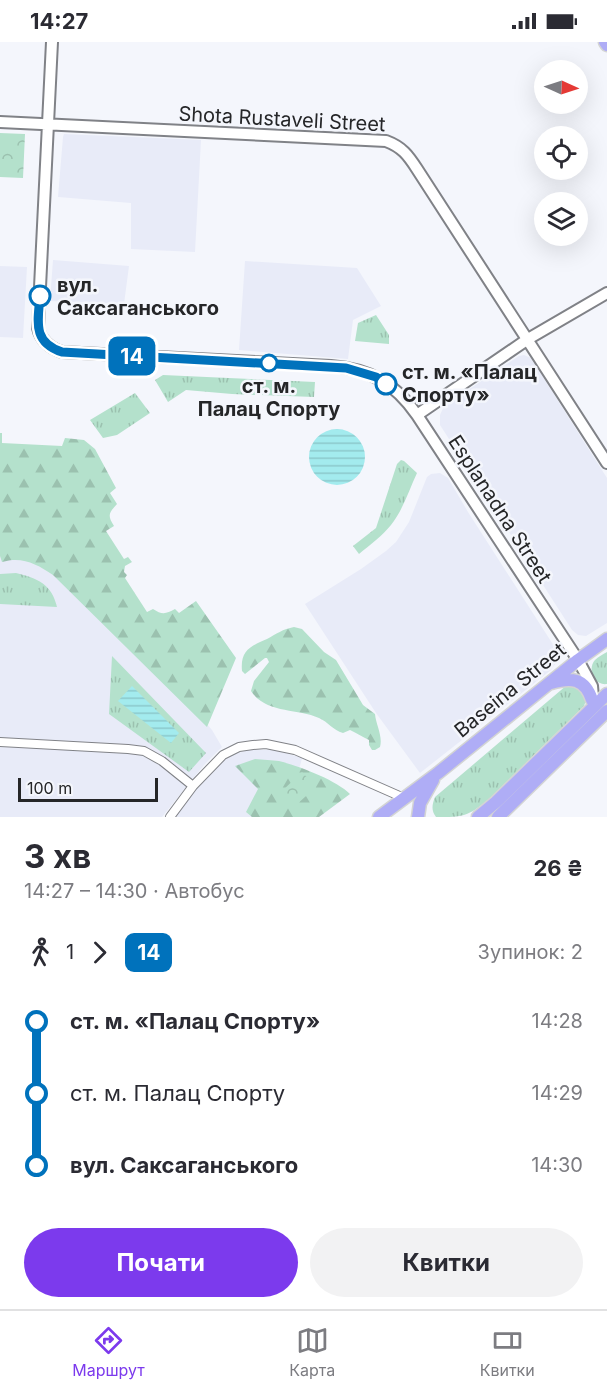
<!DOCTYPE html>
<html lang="uk">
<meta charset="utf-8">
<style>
:root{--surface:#fff;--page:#f2f2f3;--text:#2b2b33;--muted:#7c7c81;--line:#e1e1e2;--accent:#7c3aed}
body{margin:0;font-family:Inter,sans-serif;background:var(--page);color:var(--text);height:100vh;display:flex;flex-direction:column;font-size:22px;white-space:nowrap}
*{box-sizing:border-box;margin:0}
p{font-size:20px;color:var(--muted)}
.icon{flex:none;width:33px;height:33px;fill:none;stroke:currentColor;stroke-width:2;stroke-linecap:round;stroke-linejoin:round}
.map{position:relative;height:775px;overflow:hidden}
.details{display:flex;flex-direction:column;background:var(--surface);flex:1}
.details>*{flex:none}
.badge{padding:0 12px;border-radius:9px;font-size:21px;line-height:39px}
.needle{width:39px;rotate:93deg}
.controls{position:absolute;left:534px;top:18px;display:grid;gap:12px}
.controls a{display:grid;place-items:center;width:54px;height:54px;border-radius:50%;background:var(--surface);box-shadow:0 6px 24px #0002;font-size:30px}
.scale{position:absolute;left:18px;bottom:15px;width:140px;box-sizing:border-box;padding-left:6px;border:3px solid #252628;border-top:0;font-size:16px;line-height:21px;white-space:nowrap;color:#252628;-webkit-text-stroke:4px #f4f6fc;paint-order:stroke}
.map>.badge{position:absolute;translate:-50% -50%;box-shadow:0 0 0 3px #fff}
.legs{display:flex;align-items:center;gap:9px;height:66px;padding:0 24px;font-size:20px}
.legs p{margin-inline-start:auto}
.summary{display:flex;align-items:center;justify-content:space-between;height:102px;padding:0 24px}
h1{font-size:33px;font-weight:700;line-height:45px}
.button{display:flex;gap:12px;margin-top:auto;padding:12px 24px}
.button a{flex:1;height:69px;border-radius:36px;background:var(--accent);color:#fff;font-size:24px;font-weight:700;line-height:69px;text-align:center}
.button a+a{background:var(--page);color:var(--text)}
ul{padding:0 24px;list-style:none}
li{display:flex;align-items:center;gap:21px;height:72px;font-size:22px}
li i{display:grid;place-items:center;width:9px;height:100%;margin:0 8px;background:currentColor}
li i::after{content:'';width:15px;height:15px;margin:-8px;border:4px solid;border-radius:50%;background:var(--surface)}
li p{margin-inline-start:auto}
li:first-child i{background:linear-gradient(#0000 50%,currentColor 0)}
li:last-child i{background:linear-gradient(currentColor 50%,#0000 0)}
.status{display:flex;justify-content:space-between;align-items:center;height:42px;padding:0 30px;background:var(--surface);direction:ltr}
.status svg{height:16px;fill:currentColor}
.menu{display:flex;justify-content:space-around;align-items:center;height:84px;border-top:2px solid var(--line);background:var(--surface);font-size:16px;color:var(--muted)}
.menu a{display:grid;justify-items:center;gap:3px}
.menu .on{color:var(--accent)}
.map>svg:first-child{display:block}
.built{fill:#e8ebf8}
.grass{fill:url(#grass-tufts)}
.forest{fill:url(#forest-firs)}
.park{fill:url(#park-crowns)}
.water{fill:url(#water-rules)}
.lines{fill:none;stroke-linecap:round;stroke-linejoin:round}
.street-casing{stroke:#808287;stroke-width:10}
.secondary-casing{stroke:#808287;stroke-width:14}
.primary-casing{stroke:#d3d4d4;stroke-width:15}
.street{stroke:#fff;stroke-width:8}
.secondary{stroke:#fff;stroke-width:10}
.primary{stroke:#afadf6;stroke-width:12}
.line-1-casing{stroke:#fff;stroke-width:14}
.line-1{stroke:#0072bc;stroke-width:9}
.stop-1-dot{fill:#fff;stroke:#0072bc;stroke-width:3}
.labels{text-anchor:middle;stroke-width:5;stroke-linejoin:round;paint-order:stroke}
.street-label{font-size:20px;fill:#252628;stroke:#f4f6fc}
.stop-label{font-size:20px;font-weight:bold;fill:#252628;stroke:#f4f6fc;text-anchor:start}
</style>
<div class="status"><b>14:27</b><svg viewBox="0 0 49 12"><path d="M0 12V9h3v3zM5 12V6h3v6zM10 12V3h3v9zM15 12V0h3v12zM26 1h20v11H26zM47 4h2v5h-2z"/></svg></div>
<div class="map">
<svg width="607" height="775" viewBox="0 0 607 775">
<defs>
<pattern id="grass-tufts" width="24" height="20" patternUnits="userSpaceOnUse" patternTransform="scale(1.5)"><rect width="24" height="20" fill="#b4e1cc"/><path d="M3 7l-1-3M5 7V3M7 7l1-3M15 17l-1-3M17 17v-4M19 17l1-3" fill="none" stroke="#9bc1af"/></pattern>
<pattern id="forest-firs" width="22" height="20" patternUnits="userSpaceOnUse" patternTransform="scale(1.5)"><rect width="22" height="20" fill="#b4e1cc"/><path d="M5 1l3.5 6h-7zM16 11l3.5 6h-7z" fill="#9bc1af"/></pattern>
<pattern id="park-crowns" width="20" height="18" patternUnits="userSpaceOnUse" patternTransform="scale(1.5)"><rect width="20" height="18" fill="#b4e1cc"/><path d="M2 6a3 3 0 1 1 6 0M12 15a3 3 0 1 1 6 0" fill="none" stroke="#9bc1af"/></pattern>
<pattern id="water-rules" width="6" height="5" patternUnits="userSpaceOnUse" patternTransform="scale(1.5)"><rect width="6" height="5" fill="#a3ebee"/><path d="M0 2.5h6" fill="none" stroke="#8cc9cc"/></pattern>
</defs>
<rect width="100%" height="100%" fill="#f4f6fc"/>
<path class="built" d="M 64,92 L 201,98 L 195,210 L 131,207 L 131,161 L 58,155 L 63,95 Z
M 53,218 L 129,224 L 124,262 L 50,259 Z
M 245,219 L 357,226 L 381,264 L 353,278 L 348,317 L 239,308 Z
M 0,224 L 27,225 L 23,296 L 0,295 Z
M 524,313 L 531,316 L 607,436 L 607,581 L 586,594 L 578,593 L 572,588 L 440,383 L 440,373 L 444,364 L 519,314 Z
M 440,431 L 448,436 L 468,470 L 554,604 L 558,611 L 558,618 L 551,628 L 420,731 L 376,671 L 305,562 L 361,527 L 386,509 L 396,500 L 409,480 L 427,435 L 431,432 Z
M 0,500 L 55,505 L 212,688 L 222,705 L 204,723 L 162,775 L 0,775 Z
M 248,708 L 276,708 L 302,716 L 300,724 L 258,775 L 173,775 L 193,749 L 212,727 L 229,714 Z"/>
<path class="grass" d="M 376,273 L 389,293 L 389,302 L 355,299 L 358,281 Z
M 163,333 L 315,340 L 314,355 L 232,352 L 186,348 L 168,360 L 155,338 Z
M 135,351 L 150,371 L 117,393 L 103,396 L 90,378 Z
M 401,418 L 404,419 L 417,431 C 409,448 403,468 391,483 C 382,494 370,503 359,512 L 353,504 L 376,486 L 397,422 Z
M 16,531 C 37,536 52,542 57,565 L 0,562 L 0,532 Z
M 607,610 L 607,642 C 594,644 587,627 595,618 C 598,615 603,612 607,610 Z
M 112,614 L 206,711 L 189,730 L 109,672 Z
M 576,641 L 587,656 L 584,664 L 489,757 C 467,775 464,775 436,775 C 431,768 432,763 435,755 L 567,643 Z"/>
<path class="forest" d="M 0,391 L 2,391 L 2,401 L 62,404 L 65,396 L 84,398 L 95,407 L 116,446 L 110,451 L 117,462 C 109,471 107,473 114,484 L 106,489 L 124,517 L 128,515 L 132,520 L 125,524 L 124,530 L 127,533 L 125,536 L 147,570 L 153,567 C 162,573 166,572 175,567 L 179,571 L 196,559 L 236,616 L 207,685 L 53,533 C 37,522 22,514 2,520 L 0,514 Z
M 294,585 L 302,587 L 324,610 L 336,618 L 363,663 L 375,672 C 376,683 383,694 380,705 L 375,708 L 372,708 L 369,703 L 369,698 C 362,695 357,691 350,688 L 343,691 C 333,688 328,680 319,676 C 297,666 266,672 251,649 L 254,639 L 269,620 L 267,616 L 265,616 L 245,632 L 242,629 C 240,608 251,604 267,597 C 276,592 283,587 294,585 Z
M 255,717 C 263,718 272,718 279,719 C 299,724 336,738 350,752 L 319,775 L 252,775 L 246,770 L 258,747 L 235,724 Z"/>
<path class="park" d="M 0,91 L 25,92 L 23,136 L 0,135 Z
M 302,730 L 316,745 L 295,764 L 282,749 Z"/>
<path class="water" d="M309 415a28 28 0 1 1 56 0a28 28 0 1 1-56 0Z
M 132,644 L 179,691 L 171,701 L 118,659 Z"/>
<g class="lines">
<defs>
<path id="street" d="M 0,700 L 128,707 L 144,709 L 162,719 L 193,744
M 170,775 L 193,744 L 223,713 L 239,705 L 253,703 L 266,702 L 295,708 L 404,756"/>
<path id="secondary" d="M 52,0 L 38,286 C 41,299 50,306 62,310 L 331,324 C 370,327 395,341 417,373 L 578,618 L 592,644 L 593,655
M 0,80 L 386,99 C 402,105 408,113 417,127 L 607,421
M 417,373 L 528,297 L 607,251"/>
<path id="primary" d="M 605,0 L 607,3
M 551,641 C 571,635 585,636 592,658
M 379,775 L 438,731 L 578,618 L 607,597
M 418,775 L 420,761 L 433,738
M 478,775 L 496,760 L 607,652
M 498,775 L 607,669"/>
</defs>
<use href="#street" class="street-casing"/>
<use href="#secondary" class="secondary-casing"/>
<use href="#primary" class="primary-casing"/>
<use href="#street" class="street"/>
<use href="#secondary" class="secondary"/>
<use href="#primary" class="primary"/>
</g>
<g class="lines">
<defs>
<path id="line-1" d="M 40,254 C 38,279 32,300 62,310 L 346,326 L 376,335 L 386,342"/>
</defs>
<use href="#line-1" class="line-1-casing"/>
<use href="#line-1" class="line-1"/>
</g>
<g class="stop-1-dot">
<circle cx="40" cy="254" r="10"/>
<circle cx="269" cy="321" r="8"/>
<circle cx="386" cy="342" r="10"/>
</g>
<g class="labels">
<g class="street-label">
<text transform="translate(282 77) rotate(3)" y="7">Shota Rustaveli Street</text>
<text transform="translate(500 467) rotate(57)" y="7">Esplanadna Street</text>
<text transform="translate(510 648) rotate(-39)" y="7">Baseina Street</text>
</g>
<g class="stop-label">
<text x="57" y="250">вул.<tspan x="57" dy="23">Саксаганського</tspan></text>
<text x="402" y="337">ст. м. «Палац<tspan x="402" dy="23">Спорту»</tspan></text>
<text x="269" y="351" text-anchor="middle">ст. м.<tspan x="269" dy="23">Палац Спорту</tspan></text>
</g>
</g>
</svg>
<div class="controls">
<a><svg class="needle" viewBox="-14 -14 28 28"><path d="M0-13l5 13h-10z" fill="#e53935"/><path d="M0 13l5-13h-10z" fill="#7c7c81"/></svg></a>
<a><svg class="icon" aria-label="locate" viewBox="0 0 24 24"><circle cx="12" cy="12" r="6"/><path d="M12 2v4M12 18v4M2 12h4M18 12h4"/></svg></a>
<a><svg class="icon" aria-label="layers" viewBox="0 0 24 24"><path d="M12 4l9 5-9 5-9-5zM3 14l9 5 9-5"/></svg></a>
</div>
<div class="scale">100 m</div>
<b class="badge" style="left:132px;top:314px;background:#0072bc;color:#fff">14</b>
</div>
<section class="details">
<div class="summary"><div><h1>3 хв</h1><p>14:27 – 14:30 · Автобус</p></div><b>26 ₴</b></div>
<div class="legs"><svg class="icon" aria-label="walk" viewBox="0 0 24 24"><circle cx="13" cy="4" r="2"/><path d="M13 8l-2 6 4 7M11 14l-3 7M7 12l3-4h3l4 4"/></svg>1<svg class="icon" aria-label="forward" viewBox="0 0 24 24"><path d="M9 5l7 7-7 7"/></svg><b class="badge" style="background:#0072bc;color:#fff">14</b><p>Зупинок: 2</p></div>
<ul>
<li><i style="color:#0072bc"></i><b>ст. м. «Палац Спорту»</b><p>14:28</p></li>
<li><i style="color:#0072bc"></i><span>ст. м. Палац Спорту</span><p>14:29</p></li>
<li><i style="color:#0072bc"></i><b>вул. Саксаганського</b><p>14:30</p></li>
</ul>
<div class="button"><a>Почати</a><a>Квитки</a></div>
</section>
<nav class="menu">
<a class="on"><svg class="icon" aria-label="directions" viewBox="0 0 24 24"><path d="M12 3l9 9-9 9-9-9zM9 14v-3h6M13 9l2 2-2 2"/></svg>Маршрут</a>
<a><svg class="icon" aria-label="map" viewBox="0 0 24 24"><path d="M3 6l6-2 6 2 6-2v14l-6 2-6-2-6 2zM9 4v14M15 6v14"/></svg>Карта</a>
<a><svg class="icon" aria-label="tickets" viewBox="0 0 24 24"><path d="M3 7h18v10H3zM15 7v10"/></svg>Квитки</a>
</nav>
